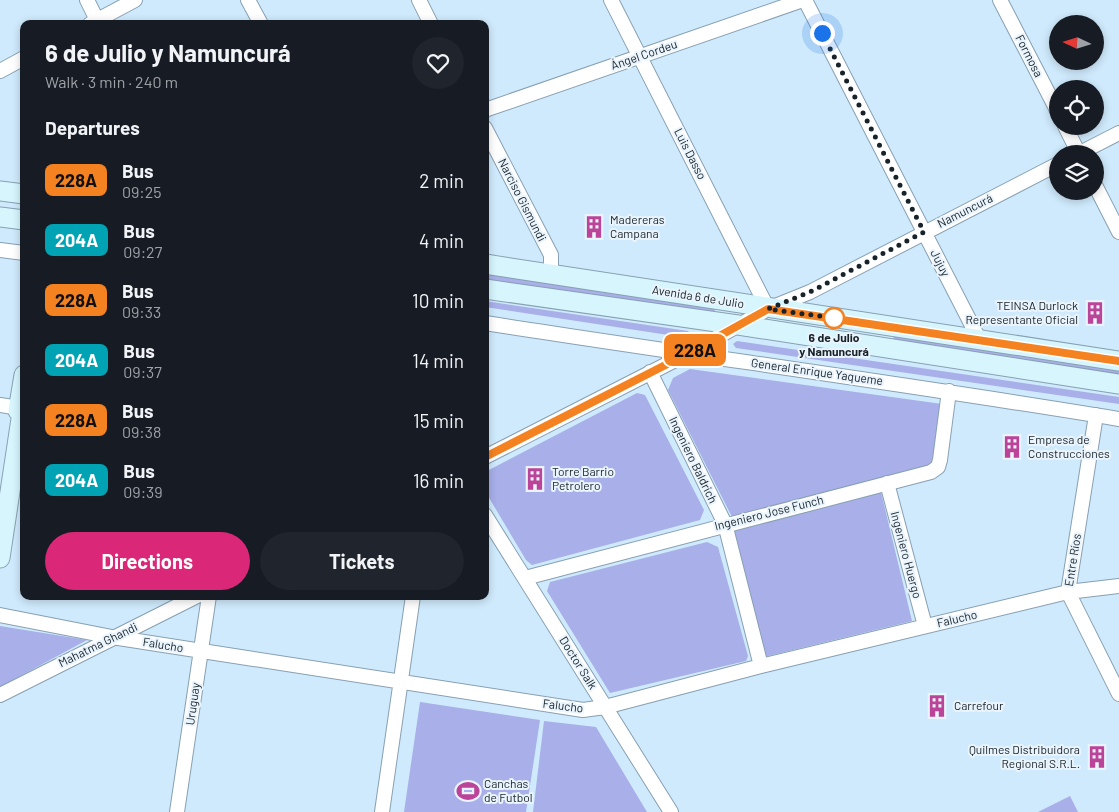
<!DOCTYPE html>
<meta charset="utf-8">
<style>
:root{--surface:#171b24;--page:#20242c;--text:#f1f3f6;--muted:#9ea1a6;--accent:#db2777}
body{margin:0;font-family:Barlow,sans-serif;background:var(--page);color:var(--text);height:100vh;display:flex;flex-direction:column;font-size:19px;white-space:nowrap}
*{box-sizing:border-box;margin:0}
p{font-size:16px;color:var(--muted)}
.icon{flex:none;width:28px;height:28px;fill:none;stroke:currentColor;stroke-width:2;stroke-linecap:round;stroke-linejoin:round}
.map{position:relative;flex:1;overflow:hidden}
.drawer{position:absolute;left:20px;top:20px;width:469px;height:580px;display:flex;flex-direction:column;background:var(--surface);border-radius:10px;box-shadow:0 2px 8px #0003}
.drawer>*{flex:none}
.badge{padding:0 10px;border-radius:8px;font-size:18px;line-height:32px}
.needle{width:32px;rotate:274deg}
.fabs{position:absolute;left:1049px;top:15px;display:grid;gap:10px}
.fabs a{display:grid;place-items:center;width:55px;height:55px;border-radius:50%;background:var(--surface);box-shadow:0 2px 8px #0003;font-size:25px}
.you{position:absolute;width:25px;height:25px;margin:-12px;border:4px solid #fff;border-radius:50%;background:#1a73e8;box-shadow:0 0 0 8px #1a73e833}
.map>.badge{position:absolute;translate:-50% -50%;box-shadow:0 0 0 2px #fff}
h2{padding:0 25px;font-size:19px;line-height:45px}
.round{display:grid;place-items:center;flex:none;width:52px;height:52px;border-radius:26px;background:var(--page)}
.headline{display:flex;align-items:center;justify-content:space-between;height:85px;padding:0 25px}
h1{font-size:24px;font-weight:700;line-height:38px}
.cta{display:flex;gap:10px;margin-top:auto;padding:10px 25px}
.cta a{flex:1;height:58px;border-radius:30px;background:var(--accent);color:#fff;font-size:20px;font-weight:700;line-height:58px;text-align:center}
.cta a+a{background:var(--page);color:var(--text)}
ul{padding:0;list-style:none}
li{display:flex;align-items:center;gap:15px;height:60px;padding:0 25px}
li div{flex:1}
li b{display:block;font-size:19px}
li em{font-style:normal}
li .badge{min-width:55px;font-weight:700;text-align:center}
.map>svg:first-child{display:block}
.green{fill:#a8afe9}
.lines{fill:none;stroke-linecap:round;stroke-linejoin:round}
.street-casing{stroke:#87a0b2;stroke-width:16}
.secondary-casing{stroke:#87a0b2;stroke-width:21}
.street{stroke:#fff;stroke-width:14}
.secondary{stroke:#d6f5fd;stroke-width:19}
.line-casing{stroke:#fff;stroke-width:11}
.line{stroke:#f58220;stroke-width:8}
.walk{stroke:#182229;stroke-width:5;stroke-dasharray:0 9}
.stop-dot{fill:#fff;stroke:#f58220;stroke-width:2.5}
.labels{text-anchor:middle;stroke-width:4;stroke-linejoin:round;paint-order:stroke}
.street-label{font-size:12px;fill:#182229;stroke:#eaf4fc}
.poi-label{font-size:12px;fill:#182229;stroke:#eaf4fc;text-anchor:start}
.stop-label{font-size:12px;font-weight:bold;fill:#182229;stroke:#eaf4fc}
</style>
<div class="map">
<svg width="1119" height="812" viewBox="0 0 1119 812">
<rect width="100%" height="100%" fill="#cfeafc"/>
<path class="green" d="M 485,274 L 712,306 L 715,310 L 714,312 L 485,280 Z
M 485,301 L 688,331 L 691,335 L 688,338 L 485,307 Z
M 894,336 L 1119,369 L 1119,376 L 893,340 Z
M 737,341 L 1119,397 L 1119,404 L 736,348 L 733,344 Z
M 690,369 L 942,404 L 933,466 L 732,517 L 668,390 L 673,378 Z
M 637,393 L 645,395 L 704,510 L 700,520 L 532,565 L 526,560 L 485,491 L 485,472 Z
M 881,492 L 912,621 L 764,657 L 733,529 Z
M 707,542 L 718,547 L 748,656 L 746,661 L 610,693 L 547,591 L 550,582 Z
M 0,626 L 87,640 L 0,687 Z
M 420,702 L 540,720 L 526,812 L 404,812 Z
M 544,721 L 596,727 L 647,812 L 533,812 Z
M 1070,796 L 1078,812 L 1038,812 Z"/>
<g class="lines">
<defs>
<path id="street" d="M 87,0 L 99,24
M 248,0 L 261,24
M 419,0 L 431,24
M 611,0 L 768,309
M 805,0 L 979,339
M 1000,0 L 1058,112
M 90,24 L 135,0
M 0,71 L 24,58
M 485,110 L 803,0
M 1065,126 L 1079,154
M 485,128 L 551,255 L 551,274
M 1078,154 L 1119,133
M 1095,185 L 1119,232
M 0,250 L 24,253
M 485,323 C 696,356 908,384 1119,419
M 650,372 L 725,524 L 761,666
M 0,405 L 19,408
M 1096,415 L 1068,592 L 1119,694
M 485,457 L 687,354 L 768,309 L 810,292 L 1058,164
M 887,483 L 925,626
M 485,515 L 671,812
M 525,578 L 931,472 L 938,467 L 940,460 L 949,391
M 0,615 L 112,637 L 583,710 L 605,707 L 761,666 L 1068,592 L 1119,586
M 0,695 L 197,596
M 177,812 L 209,596
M 382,812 L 413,596"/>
<path id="secondary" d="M 0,191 L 24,194
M 0,217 L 24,220
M 485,264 L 1119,361
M 485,289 L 738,325 L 1119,384
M 18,411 L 24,375
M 0,558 L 24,399"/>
</defs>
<use href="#street" class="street-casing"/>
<use href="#secondary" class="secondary-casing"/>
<use href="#street" class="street"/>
<use href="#secondary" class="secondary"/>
</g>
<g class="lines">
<defs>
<path id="line" d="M 485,457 L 687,354 L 768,309 L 1119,361"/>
</defs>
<use href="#line" class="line-casing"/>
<use href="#line" class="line"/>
<path class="walk" d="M 822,33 L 924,232 L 810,292 L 768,309 L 834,318"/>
</g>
<defs>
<symbol id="building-bare" viewBox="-9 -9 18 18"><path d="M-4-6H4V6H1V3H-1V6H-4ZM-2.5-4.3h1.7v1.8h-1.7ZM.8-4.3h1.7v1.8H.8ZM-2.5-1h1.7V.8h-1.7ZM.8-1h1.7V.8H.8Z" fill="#bb4398" stroke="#eaf4fc" stroke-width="2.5" paint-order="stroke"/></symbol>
<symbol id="stadium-bare" viewBox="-9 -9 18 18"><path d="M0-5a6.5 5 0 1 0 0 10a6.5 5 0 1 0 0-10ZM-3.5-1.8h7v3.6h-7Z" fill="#bb4398" stroke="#eaf4fc" stroke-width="2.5" paint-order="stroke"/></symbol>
</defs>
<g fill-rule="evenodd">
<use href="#building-bare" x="578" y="211" width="32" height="32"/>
<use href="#building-bare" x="1079" y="297" width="32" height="32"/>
<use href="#building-bare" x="996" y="431" width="32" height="32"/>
<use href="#building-bare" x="519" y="463" width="32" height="32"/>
<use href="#building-bare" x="921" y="690" width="32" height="32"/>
<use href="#building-bare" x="1081" y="741" width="32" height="32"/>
<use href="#stadium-bare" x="452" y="775" width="32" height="32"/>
</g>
<circle class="stop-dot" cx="834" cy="318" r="10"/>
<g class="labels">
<g class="street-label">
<text transform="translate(644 55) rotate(-19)" y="4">Ángel Cordeu</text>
<text transform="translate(1029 56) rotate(63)" y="4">Formosa</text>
<text transform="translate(690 154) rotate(63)" y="4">Luis Dasso</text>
<text transform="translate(522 200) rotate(63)" y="4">Narciso Gismundi</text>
<text transform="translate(965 211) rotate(-27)" y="4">Namuncurá</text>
<text transform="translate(940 263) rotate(63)" y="4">Jujuy</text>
<text transform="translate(698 297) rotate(9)" y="4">Avenida 6 de Julio</text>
<text transform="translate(817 372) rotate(8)" y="4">General Enrique Yaqueme</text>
<text transform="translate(693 460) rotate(64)" y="4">Ingeniero Baldrich</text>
<text transform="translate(769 513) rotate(-14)" y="4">Ingeniero Jose Funch</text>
<text transform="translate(906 555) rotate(75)" y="4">Ingeniero Huergo</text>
<text transform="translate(1073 560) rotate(-81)" y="4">Entre Ríos</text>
<text transform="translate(957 619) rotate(-13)" y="4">Falucho</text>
<text transform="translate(98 645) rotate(-26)" y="4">Mahatma Ghandi</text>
<text transform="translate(163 645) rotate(9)" y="4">Falucho</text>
<text transform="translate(578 663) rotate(58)" y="4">Doctor Salk</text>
<text transform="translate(193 704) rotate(-82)" y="4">Uruguay</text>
<text transform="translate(563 706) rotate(7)" y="4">Falucho</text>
</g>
<g class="poi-label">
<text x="610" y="224">Madereras<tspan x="610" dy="14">Campana</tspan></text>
<text x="1078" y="310" text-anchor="end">TEINSA Durlock<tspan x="1078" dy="14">Representante Oficial</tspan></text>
<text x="1028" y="444">Empresa de<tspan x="1028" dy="14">Construcciones</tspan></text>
<text x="552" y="476">Torre Barrio<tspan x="552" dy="14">Petrolero</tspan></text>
<text x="954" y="710">Carrefour</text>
<text x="1080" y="754" text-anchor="end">Quilmes Distribuidora<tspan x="1080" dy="14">Regional S.R.L.</tspan></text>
<text x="484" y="788">Canchas<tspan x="484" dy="14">de Futbol</tspan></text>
</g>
<g class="stop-label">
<text x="834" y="342">6 de Julio<tspan x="834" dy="14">y Namuncurá</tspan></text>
</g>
</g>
</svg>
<div class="fabs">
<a><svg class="needle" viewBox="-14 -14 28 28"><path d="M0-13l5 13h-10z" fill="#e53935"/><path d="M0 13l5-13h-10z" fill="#9ea1a6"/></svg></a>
<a><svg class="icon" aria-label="locate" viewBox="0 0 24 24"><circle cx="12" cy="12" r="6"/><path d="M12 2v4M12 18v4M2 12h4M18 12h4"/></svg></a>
<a><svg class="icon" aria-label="layers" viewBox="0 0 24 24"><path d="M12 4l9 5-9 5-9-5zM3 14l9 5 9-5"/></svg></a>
</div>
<div class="you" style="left:822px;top:33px"></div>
<b class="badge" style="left:695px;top:350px;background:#f58220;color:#111">228A</b>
<section class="drawer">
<div class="headline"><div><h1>6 de Julio y Namuncurá</h1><p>Walk · 3 min · 240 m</p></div><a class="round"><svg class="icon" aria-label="heart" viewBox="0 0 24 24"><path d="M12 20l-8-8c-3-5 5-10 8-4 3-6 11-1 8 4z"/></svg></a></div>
<h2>Departures</h2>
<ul>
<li><span class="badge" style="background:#f58220;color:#111">228A</span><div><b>Bus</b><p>09:25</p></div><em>2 min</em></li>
<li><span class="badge" style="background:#00a3b4;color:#fff">204A</span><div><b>Bus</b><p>09:27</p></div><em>4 min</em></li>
<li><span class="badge" style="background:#f58220;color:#111">228A</span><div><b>Bus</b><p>09:33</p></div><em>10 min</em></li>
<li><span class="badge" style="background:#00a3b4;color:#fff">204A</span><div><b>Bus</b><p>09:37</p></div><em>14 min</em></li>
<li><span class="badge" style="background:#f58220;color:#111">228A</span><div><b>Bus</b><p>09:38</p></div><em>15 min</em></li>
<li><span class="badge" style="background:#00a3b4;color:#fff">204A</span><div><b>Bus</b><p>09:39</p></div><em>16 min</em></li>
</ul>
<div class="cta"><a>Directions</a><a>Tickets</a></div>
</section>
</div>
